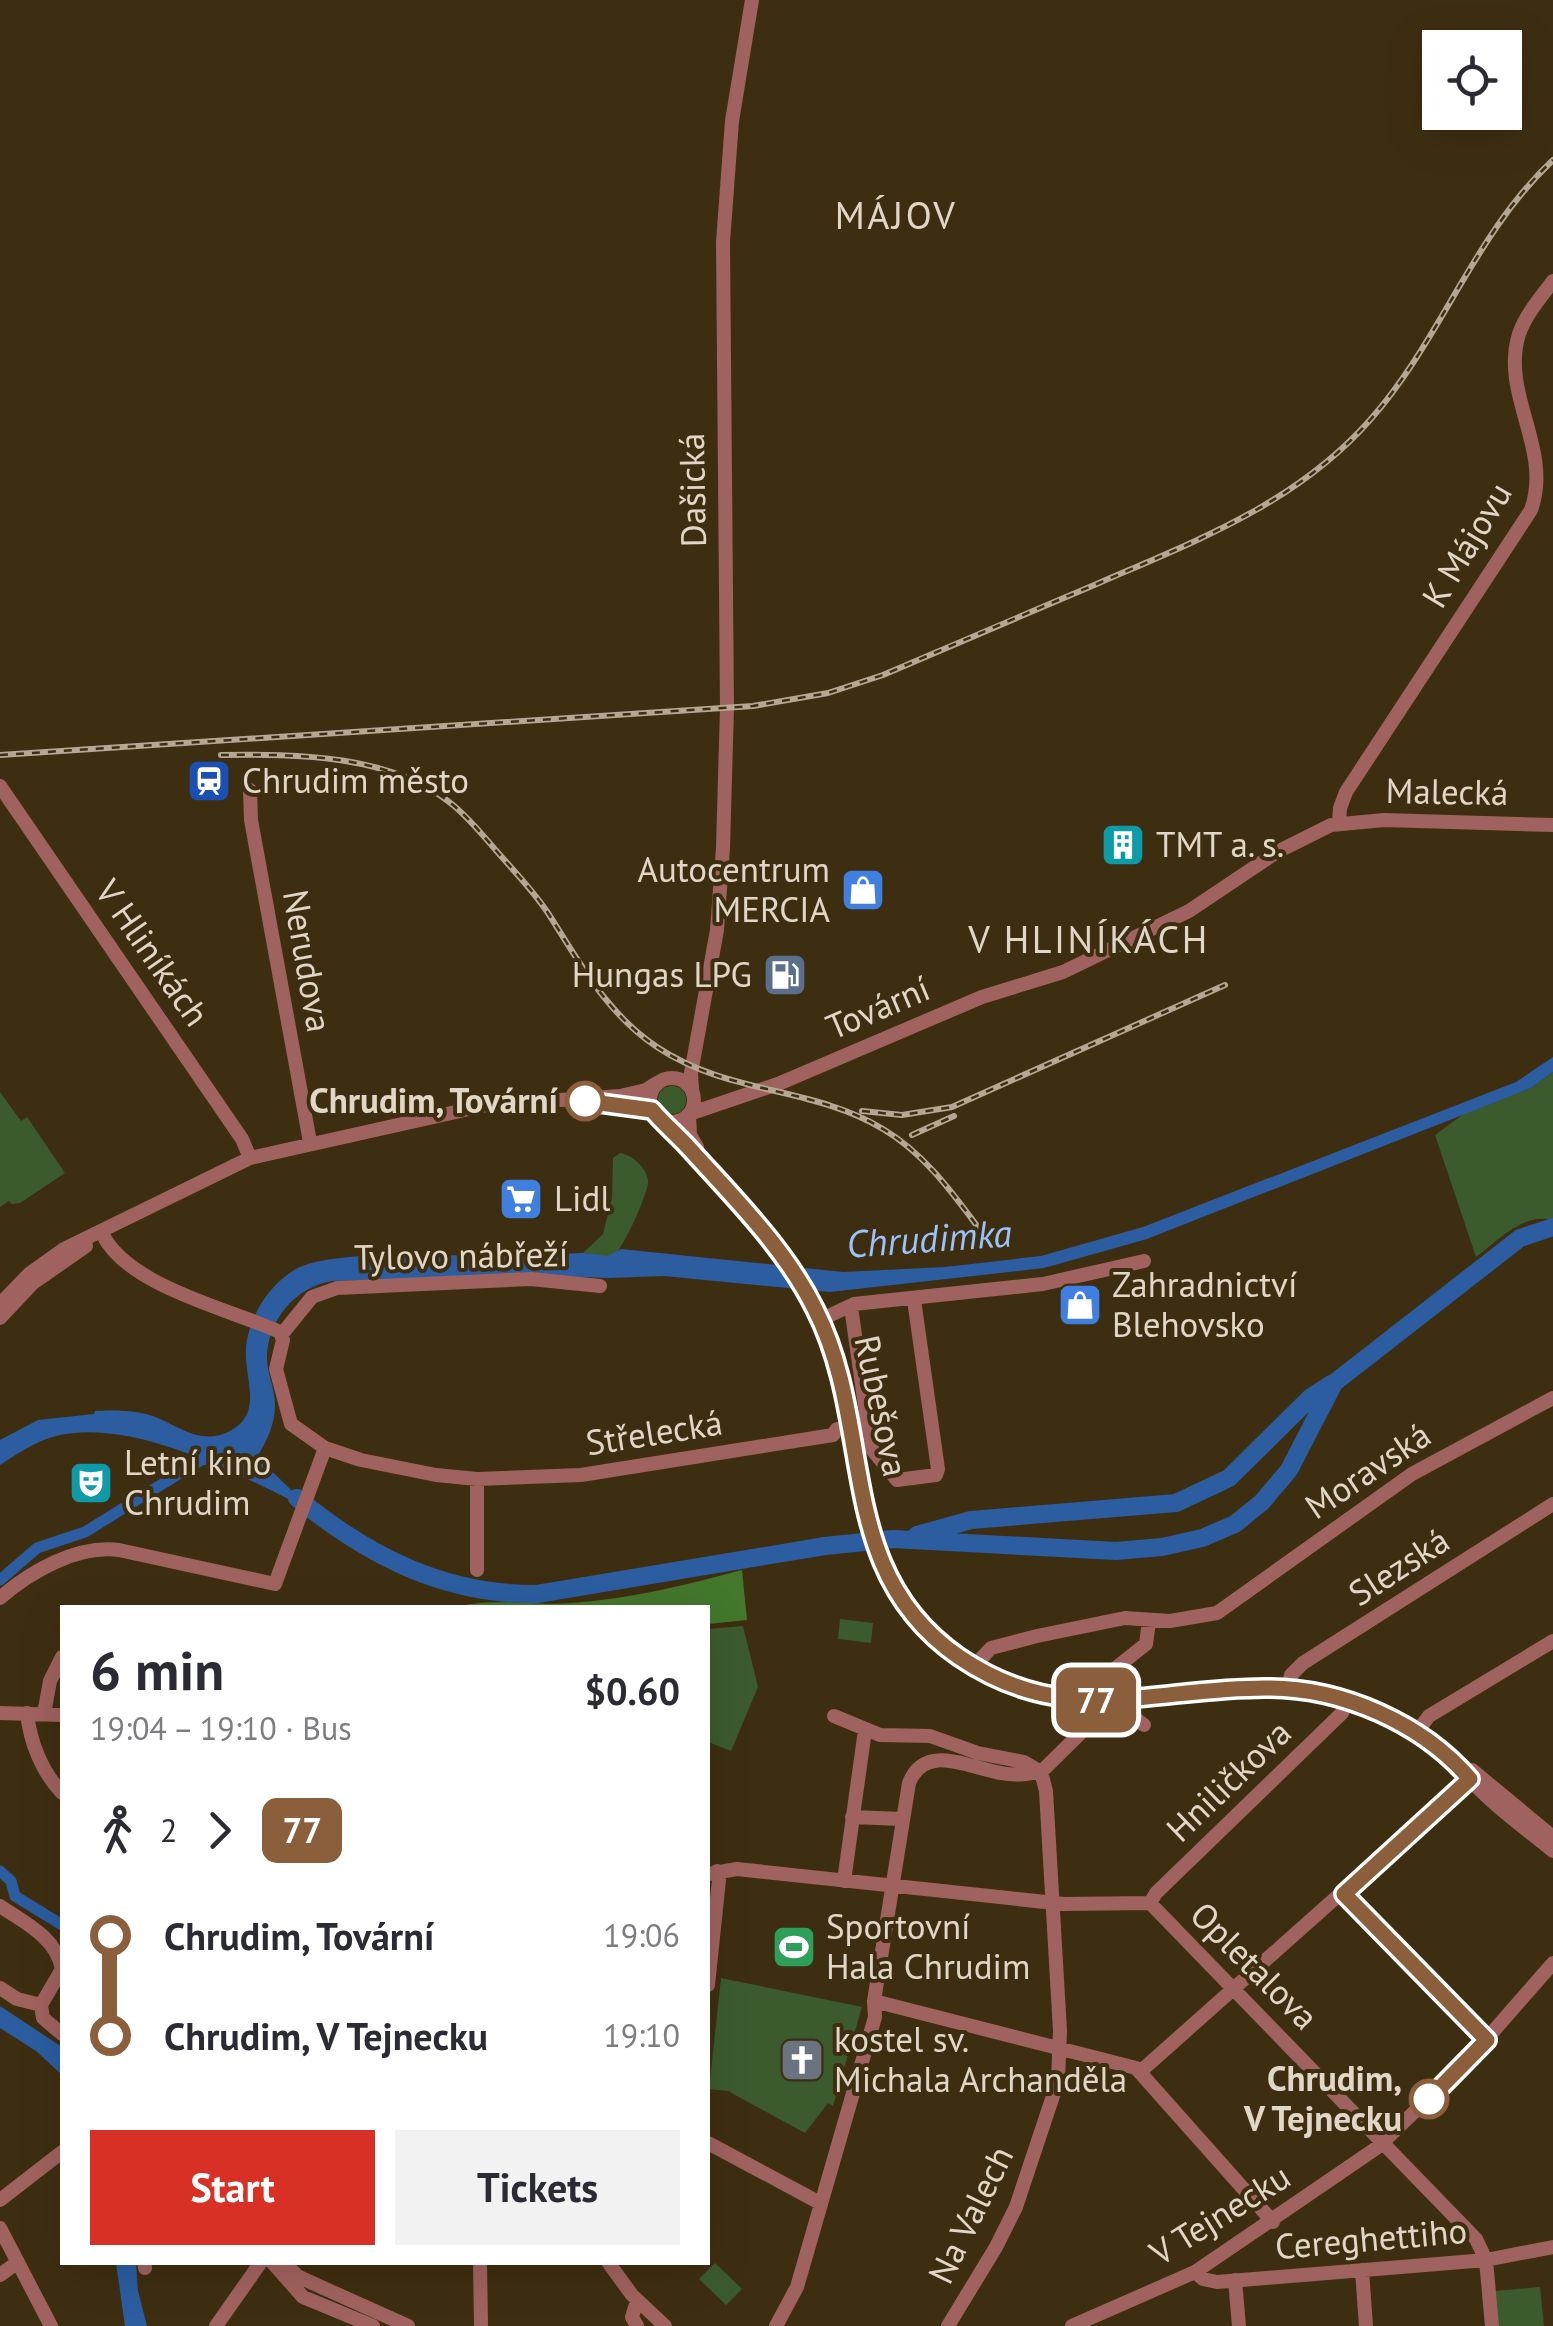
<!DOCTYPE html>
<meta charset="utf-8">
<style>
:root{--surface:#fff;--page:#f2f2f3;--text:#2b2b33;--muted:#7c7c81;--accent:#d93025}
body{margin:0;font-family:"PT Sans",sans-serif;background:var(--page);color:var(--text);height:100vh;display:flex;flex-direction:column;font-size:38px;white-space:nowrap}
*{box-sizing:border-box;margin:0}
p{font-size:32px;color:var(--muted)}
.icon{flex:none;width:55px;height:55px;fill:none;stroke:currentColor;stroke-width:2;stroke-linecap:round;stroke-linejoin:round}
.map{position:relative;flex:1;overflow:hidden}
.drawer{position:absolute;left:60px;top:1605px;width:650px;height:660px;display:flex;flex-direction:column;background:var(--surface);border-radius:0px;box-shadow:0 10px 40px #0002}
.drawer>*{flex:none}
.badge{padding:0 20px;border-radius:15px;font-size:35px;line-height:65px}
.buttons{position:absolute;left:1422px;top:30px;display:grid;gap:20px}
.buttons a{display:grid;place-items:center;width:100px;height:100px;border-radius:0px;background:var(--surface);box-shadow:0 10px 40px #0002;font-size:50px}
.map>.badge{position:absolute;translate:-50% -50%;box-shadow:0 0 0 5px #fff}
.legs{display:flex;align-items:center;gap:15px;height:110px;padding:0 30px;font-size:32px}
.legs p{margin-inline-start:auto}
.summary{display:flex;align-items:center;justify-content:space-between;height:170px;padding:0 30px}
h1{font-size:55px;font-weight:600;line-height:75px}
.button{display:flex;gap:20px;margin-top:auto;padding:20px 30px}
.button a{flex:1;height:115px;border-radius:0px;background:var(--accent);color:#fff;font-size:40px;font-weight:600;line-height:115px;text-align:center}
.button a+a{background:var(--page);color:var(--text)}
ul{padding:0 30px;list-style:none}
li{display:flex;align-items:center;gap:35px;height:100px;font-size:38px}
li i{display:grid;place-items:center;width:15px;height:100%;margin:0 12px;background:currentColor}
li i::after{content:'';width:25px;height:25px;margin:-12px;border:8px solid;border-radius:50%;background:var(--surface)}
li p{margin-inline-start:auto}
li:first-child i{background:linear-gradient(#0000 50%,currentColor 0)}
li:last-child i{background:linear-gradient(currentColor 50%,#0000 0)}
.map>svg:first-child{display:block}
.green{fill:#3b5b2d}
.forest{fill:#43772c}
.water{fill:#2b5da0}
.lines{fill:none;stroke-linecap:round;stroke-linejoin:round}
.canal{stroke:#2b5da0;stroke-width:11}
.river{stroke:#2b5da0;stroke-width:18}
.minor{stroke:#a0625e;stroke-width:14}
.rail-casing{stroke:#b4a895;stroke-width:6}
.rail{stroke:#3e2e11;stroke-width:2.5;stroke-dasharray:8;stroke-linecap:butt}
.line-1-casing{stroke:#fff;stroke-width:22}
.line-1{stroke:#8b5e3c;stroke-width:15}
.stop-1-dot{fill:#fff;stroke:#8b5e3c;stroke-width:5}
.labels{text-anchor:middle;stroke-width:8;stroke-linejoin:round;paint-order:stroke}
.street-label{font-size:35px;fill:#e1d7c7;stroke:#3e2e11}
.poi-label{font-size:35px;fill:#e1d7c7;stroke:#3e2e11;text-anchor:start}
.stop-label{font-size:35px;font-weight:bold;fill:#e1d7c7;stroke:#3e2e11;text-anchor:end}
.neighbourhood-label{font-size:38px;letter-spacing:2.5px;fill:#e1d7c7;stroke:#3e2e11}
.water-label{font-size:38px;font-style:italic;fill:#9bc4fb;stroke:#3e2e11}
</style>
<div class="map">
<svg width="1553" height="2326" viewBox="0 0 1553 2326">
<rect width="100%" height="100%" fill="#3e2e11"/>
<path class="green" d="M 1553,1072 L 1553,1220 C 1522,1213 1500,1239 1476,1257 L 1435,1135 L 1465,1113 L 1531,1088 Z
M658 1100a14 14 0 1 1 28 0a14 14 0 1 1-28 0Z
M 0,1092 L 21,1121 L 27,1117 L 65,1173 L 20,1203 L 12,1204 L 9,1201 L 0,1207 Z
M 620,1153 C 632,1155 646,1167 648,1180 C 650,1190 623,1249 615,1254 C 605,1259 594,1255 583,1253 L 603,1234 L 612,1198 L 613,1158 Z
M 840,1619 L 873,1623 L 871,1643 L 838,1639 Z
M 743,1626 L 758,1687 L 731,1751 L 708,1742 L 708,1629 Z
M 721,1978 L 862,2007 L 833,2106 L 828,2103 L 805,2133 L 728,2091 L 709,2089 Z
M 715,2263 L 742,2289 L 726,2305 L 699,2279 Z
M 1540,2287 L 1544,2326 L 1498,2326 L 1495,2291 Z"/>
<path class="forest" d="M 742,1570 L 747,1620 L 708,1624 L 708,1608 L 455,1607 C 494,1597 532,1606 572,1603 C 629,1599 686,1585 742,1570 Z"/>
<path class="water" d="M 1553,1057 L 1553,1072 L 1531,1088 L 1147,1239 L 1044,1268 L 830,1292 L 664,1276 L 609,1278 L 530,1275 L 332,1281 C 295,1287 267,1321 267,1358 C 267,1374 275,1389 275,1405 C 275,1424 267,1441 257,1457 L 314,1512 C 244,1477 135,1417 56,1436 C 36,1441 17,1454 0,1465 L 0,1440 L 38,1420 L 94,1414 L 95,1411 C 110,1410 132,1410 146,1414 C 174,1421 198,1448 230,1431 C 264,1413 244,1379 246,1349 C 248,1318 269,1284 296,1269 C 333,1249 446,1256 492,1256 C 522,1256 553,1254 583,1253 L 608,1256 L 621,1249 L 843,1272 L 945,1267 L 1041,1256 L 1143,1227 L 1516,1082 Z
M 0,2006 L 62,2047 L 62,2075 L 36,2051 L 0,2028 Z
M 116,2263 L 136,2263 L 138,2291 L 147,2326 L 125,2326 Z"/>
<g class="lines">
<path class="canal" d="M 0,1580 L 37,1548 L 85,1532 L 201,1460 L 215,1457
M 0,1871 L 11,1881 L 15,1896 L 62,1925"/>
<path class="river" d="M 297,1498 C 368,1556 444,1595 537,1594 L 825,1546 L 893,1539 L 1116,1551 L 1162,1547 L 1202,1538 L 1235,1524 L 1262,1502 L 1289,1470 L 1334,1383 L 1520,1238 L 1553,1227
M 917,1535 L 971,1520 L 1176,1503 L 1229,1478 L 1311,1397 L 1331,1384"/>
<path class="minor" d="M 0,786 L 242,1139 L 250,1158
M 250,790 L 251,820 L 310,1142
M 1339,823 L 1340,808 L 1346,792 L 1531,510 C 1553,449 1500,394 1519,334 C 1526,314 1541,297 1553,281
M650 1100a22 22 0 1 1 44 0a22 22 0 1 1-44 0Z
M 692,1089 L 691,1073 L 717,930 L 723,848 L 727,708 L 723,242 L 732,121 L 752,0
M 607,1104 L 652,1110
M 689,1114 L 778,1084 L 982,997 L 1063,972 L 1189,911 L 1277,852 L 1331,825 L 1384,820 L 1553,825
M 689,1115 L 690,1135 L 697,1147
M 663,1120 C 721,1183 791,1248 824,1329 C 869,1438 841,1563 945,1646 C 1081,1755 1200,1657 1340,1698 C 1395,1714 1438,1748 1478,1788 C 1500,1811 1528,1830 1553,1851
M 102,1233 C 126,1286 230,1309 280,1332 L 283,1340 L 276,1369 L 291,1424 L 325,1448 L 361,1460 L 436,1475 L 477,1479 L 581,1475 L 833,1435 L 837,1429
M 0,1304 L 29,1274 L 64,1249 L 250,1158 L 487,1105 L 620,1096 L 646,1090 L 657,1083
M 852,1314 L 871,1448 L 897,1480 L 936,1475 L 938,1469 L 914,1300
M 0,1318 L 33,1283 L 86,1246
M 820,1320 L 854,1304 L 1043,1284 L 1144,1261
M 282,1334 L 312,1297 L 337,1288 L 531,1279 L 600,1286
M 477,1479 L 477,1570
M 0,1598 C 31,1571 77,1545 119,1550 L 275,1584 L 325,1448
M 974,1666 L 991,1648 L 1037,1636 L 1125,1618 L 1170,1621 L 1217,1613 L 1412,1474 L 1553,1398
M 1098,1682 L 1146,1644 L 1149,1621
M 1288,1688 L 1291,1675 L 1303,1663 L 1553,1504
M 0,1713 L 62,1715
M 27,1713 C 30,1742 42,1772 62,1793
M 44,1714 L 50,1681 L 62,1657
M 834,1716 L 880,1735 L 930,1736 L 978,1753 L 1024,1762 L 1041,1772 L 1100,1714 L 1127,1712 L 1144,1725
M 1416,1733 L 1429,1716 L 1553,1641
M 1472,1770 L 1553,1837
M 852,1817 L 902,1819
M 708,1874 L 737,1869 L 1064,1904 L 1150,1903 L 1476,2239 L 1486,2260 L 1492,2326
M 844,1881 L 865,1730
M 1343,1894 L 1487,2040
M 1150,1903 L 1156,1893 L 1342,1713 L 1348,1700
M 0,1906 C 25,1923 56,1937 62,1969
M 708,1985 L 719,1880 L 717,1871
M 0,1988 L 17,1999 L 41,2005 L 43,2018 L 62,2034
M 874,2001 L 1136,2068 L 1273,2222
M 41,2005 L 62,1969
M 1141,2071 L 1476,1773
M 708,2143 L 820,2203
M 0,2200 L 62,2152
M 0,2228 L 51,2326
M 144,2262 L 145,2268
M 272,2262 L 303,2297 L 373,2326
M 283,2262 L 299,2277 L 408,2326
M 480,2262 L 481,2326
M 608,2262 L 632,2295 L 665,2326
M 1362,2270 L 1366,2326
M 1195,2272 L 1203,2279 L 1217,2282 L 1486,2260 L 1553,2247
M 0,2275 L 18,2262
M 1235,2280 L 1239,2326
M 216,2326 L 261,2262
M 637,2326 L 632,2317 L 637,2301
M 776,2326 L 797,2287 L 875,2017 L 874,2001 L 909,1783 C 925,1742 969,1768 1001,1773 C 1015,1776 1027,1774 1041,1772 L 1046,1791 L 1060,2031 L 1058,2081 L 1016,2207 L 996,2247 L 948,2326
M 1072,2326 L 1195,2272 L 1378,2147 L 1469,2059 L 1553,1963"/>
<defs>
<path id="rail" d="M 0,755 L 753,706 L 828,693 L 883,675 C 955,644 1027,613 1099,583 C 1198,540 1297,503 1370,420 C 1441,340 1474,234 1553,160
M 221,755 C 296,754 392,754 453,805 C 471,820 485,838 500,855 C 517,874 534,892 548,913 C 580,963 606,1013 657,1047 C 729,1095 812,1086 883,1129 C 927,1155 956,1198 986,1238
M 862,1111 L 902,1115 L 952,1107 L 1225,985
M 912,1135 L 954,1116"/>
</defs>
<use href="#rail" class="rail-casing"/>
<use href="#rail" class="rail"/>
</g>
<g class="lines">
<defs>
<path id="line-1" d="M 585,1101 L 652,1110 C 663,1123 677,1135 689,1148 C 734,1198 785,1248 815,1309 C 876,1428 833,1570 959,1657 C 1066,1730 1153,1687 1268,1688 C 1342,1688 1422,1723 1470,1779 L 1344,1894 L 1487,2040 L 1429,2099"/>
</defs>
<use href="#line-1" class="line-1-casing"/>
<use href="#line-1" class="line-1"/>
</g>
<defs>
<symbol id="station-square" viewBox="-11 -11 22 22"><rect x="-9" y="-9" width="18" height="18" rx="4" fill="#1a4fb4" stroke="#3e2e11"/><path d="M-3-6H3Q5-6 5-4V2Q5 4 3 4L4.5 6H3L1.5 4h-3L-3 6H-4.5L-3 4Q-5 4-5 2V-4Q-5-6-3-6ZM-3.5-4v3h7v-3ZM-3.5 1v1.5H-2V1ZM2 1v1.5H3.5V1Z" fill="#fff"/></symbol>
<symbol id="building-square" viewBox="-11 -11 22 22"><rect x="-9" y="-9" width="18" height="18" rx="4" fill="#0f9aa8" stroke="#3e2e11"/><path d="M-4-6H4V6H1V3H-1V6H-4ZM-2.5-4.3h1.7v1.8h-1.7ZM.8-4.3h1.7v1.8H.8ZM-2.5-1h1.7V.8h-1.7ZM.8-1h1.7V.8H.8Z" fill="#fff"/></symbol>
<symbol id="shop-square" viewBox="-11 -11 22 22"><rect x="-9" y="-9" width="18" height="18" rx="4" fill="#3f7fe0" stroke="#3e2e11"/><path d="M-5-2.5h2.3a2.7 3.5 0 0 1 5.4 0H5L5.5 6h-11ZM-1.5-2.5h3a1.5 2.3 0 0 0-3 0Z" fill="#fff"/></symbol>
<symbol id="fuel-square" viewBox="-11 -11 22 22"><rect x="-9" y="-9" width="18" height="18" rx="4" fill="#5c6f8a" stroke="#3e2e11"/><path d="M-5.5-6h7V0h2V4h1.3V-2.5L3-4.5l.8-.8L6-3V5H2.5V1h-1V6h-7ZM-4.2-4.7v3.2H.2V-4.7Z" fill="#fff"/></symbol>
<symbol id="supermarket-square" viewBox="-11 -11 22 22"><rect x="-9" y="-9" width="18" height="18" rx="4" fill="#3f7fe0" stroke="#3e2e11"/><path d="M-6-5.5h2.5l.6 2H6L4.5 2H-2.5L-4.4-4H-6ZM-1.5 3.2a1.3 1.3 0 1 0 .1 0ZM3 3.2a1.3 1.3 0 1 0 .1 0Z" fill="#fff"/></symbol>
<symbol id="theatre-square" viewBox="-11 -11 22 22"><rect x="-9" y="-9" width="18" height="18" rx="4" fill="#0f9aa8" stroke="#3e2e11"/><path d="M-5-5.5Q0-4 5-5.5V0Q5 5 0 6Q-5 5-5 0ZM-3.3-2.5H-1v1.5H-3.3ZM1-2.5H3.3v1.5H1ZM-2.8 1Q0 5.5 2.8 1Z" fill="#fff"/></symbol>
<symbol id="stadium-square" viewBox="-11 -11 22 22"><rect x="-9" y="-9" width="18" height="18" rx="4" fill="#2e9e5b" stroke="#3e2e11"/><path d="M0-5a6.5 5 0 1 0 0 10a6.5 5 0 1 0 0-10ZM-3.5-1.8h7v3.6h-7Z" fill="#fff"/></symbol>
<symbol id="church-square" viewBox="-11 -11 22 22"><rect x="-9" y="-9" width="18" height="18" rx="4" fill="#6b7280" stroke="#3e2e11"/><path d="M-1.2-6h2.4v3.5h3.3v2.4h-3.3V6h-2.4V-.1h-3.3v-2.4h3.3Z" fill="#fff"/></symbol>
</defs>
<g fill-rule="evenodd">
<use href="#station-square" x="184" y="756" width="50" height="50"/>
<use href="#building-square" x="1098" y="820" width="50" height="50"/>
<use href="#shop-square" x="838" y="865" width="50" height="50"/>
<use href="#fuel-square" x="760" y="950" width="50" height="50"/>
<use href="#supermarket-square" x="496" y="1174" width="50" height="50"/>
<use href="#shop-square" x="1055" y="1280" width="50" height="50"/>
<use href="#theatre-square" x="66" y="1458" width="50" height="50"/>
<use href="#stadium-square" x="769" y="1922" width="50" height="50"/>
<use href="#church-square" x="777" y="2035" width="50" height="50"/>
</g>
<g class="stop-1-dot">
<circle cx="585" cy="1101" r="18"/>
<circle cx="1429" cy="2099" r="18"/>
</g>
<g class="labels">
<g class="street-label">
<text transform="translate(693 490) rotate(-91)" y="12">Dašická</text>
<text transform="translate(1467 545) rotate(-59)" y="12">K Májovu</text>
<text transform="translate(1447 792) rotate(1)" y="12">Malecká</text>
<text transform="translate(152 953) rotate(55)" y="12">V Hliníkách</text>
<text transform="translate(307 961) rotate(80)" y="12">Nerudova</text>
<text transform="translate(878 1008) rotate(-23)" y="12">Tovární</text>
<text transform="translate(461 1256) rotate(-1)" y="12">Tylovo nábřeží</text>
<text transform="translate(881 1406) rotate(78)" y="12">Rubešova</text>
<text transform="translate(654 1433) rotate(-9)" y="12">Střelecká</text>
<text transform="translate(1368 1471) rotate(-34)" y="12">Moravská</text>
<text transform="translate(1399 1567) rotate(-33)" y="12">Slezská</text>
<text transform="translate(1229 1781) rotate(-44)" y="12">Hniličkova</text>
<text transform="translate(1254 1966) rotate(45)" y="12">Opletalova</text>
<text transform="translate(971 2215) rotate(-64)" y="12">Na Valech</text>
<text transform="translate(1220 2215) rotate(-32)" y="12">V Tejnecku</text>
<text transform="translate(1371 2239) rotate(-5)" y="12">Cereghettiho</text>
</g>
<g class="poi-label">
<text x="242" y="793">Chrudim město</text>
<text x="1156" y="857">TMT a. s.</text>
<text x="830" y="882" text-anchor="end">Autocentrum<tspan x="830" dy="40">MERCIA</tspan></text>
<text x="752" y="987" text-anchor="end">Hungas LPG</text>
<text x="554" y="1211">Lidl</text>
<text x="1112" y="1297">Zahradnictví<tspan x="1112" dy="40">Blehovsko</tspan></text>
<text x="124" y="1475">Letní kino<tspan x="124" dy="40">Chrudim</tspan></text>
<text x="826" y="1939">Sportovní<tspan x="826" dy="40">Hala Chrudim</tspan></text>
<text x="834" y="2052">kostel sv.<tspan x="834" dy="40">Michala Archanděla</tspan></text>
</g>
<g class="stop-label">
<text x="558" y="1113">Chrudim, Tovární</text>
<text x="1402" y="2091">Chrudim,<tspan x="1402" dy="40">V Tejnecku</tspan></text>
</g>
<g class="neighbourhood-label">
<text x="896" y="229">MÁJOV</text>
<text x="1089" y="953">V HLINÍKÁCH</text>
</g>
<g class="water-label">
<text transform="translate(929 1239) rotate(-4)" y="13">Chrudimka</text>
</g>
</g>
</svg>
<div class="buttons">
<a><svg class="icon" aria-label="locate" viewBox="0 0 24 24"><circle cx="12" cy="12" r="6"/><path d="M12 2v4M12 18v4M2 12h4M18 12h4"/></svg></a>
</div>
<b class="badge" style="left:1096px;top:1700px;background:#8b5e3c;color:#fff">77</b>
<section class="drawer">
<div class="summary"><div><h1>6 min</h1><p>19:04 – 19:10 · Bus</p></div><b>$0.60</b></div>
<div class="legs"><svg class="icon" aria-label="walk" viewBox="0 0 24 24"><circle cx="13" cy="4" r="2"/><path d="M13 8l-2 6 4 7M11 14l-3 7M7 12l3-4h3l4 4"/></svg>2<svg class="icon" aria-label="forward" viewBox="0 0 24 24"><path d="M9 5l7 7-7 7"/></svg><b class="badge" style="background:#8b5e3c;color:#fff">77</b></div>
<ul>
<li><i style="color:#8b5e3c"></i><b>Chrudim, Tovární</b><p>19:06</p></li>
<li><i style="color:#8b5e3c"></i><b>Chrudim, V Tejnecku</b><p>19:10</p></li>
</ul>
<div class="button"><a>Start</a><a>Tickets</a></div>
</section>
</div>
